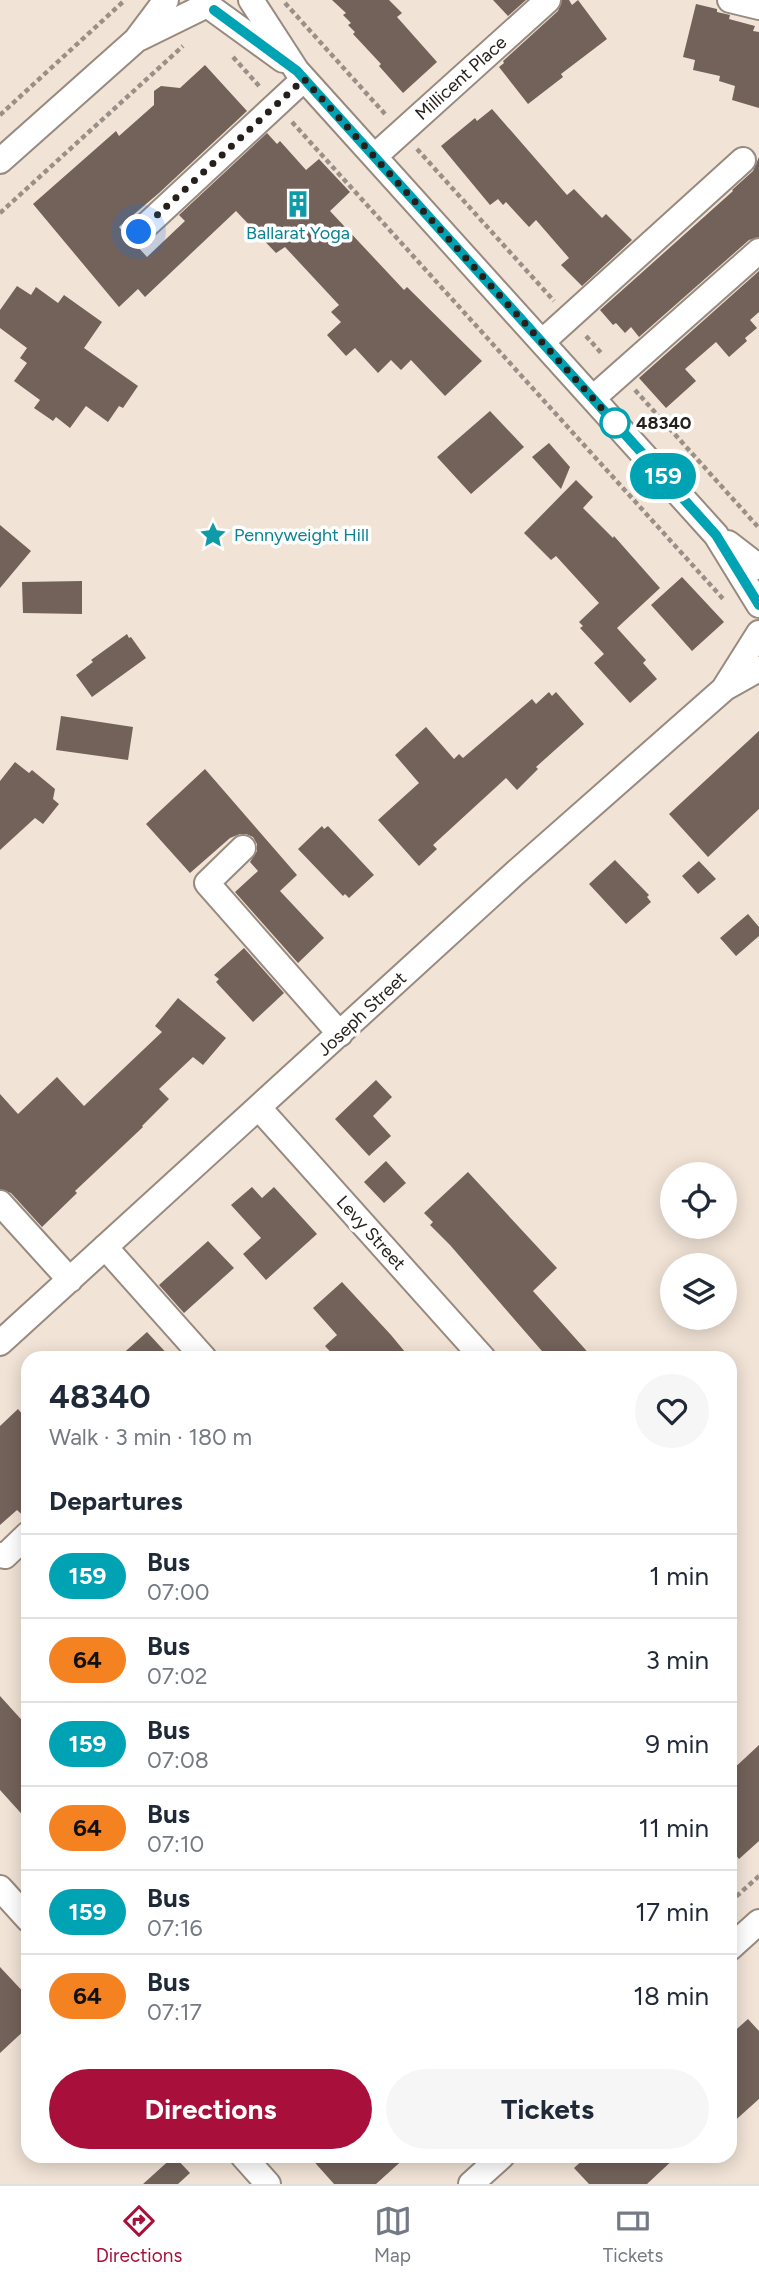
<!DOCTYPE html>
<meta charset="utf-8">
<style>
:root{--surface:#fff;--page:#f6f6f7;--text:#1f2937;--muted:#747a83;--line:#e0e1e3;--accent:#a8103b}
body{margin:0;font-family:Figtree,sans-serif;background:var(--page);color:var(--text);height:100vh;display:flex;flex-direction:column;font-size:26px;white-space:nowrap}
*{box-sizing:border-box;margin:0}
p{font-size:23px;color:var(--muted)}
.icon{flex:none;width:38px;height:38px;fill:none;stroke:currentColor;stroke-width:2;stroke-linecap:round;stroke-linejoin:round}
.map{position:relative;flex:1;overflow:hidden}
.details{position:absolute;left:21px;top:1351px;width:716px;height:812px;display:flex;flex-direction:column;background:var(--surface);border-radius:21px;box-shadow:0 4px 18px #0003}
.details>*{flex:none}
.badge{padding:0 14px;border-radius:23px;font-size:24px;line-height:46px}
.fabs{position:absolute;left:660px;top:1162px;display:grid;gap:14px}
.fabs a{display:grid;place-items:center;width:77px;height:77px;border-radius:50%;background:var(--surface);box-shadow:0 4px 18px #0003;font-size:35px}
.you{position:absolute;width:35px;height:35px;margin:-18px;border:5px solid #fff;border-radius:50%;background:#1a73e8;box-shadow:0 0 0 10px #1a73e833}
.map>.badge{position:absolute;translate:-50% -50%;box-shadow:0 0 0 4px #fff}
h2{padding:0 28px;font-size:26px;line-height:63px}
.round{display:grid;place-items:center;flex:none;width:74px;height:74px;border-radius:37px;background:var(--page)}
.headline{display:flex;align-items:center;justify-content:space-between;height:119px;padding:0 28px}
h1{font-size:33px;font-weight:700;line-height:52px}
.action{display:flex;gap:14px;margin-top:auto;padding:14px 28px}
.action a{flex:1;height:80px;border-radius:42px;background:var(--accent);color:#fff;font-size:28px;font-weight:700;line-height:80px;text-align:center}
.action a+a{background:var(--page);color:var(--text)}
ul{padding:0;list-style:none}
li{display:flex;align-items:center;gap:21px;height:84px;padding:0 28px;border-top:2px solid var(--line)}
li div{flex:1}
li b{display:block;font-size:26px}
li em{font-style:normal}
li .badge{min-width:77px;font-weight:700;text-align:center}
.dock{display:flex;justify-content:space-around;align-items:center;height:98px;border-top:2px solid var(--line);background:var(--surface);font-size:19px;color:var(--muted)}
.dock a{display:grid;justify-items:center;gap:4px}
.dock .selected{color:var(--accent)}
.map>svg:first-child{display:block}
.building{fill:#72625a}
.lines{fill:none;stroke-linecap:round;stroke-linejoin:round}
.minor-casing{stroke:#978a7e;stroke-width:28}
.path{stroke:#9b9087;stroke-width:4.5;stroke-dasharray:5 3.5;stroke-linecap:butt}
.minor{stroke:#fff;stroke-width:24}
.line-casing{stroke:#fff;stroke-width:16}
.line{stroke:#00a3b4;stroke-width:10}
.walk{stroke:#26201c;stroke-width:7;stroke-dasharray:0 12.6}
.stop-dot{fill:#fff;stroke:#00a3b4;stroke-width:3.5}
.labels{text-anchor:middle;stroke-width:7;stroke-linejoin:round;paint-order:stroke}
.street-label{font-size:18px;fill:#26201c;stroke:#fff}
.culture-label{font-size:18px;fill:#0d838f;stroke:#fff}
.stop-label{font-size:18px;font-weight:bold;fill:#26201c;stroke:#fff;text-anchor:start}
</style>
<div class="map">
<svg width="759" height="2184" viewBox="0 0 759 2184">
<rect width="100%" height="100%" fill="#f1e3d6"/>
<path class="building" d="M 332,0 L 389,0 L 402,13 L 397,17 L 437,62 L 403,93 L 379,66 L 381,64 L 353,34 L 355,32 L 348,25 L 351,23 L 343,15 L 346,13 Z
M 493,0 L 526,0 L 508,16 Z
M 562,0 L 569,0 L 572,5 L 578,0 L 607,39 L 561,74 L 563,77 L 528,104 L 499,67 L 504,63 L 503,61 L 558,11 Z
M 696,4 L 717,9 L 717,12 L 730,15 L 729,19 L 755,26 L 753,31 L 759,32 L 759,108 L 732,100 L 735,86 L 719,81 L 720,76 L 693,70 L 695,60 L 683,57 Z
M 205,65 L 247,111 L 159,193 L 119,227 L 124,233 L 128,242 L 137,246 L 147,257 L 185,221 L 179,215 L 267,133 L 277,144 L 280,141 L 306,170 L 319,159 L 350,192 L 330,211 L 404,290 L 407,287 L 482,361 L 445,396 L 411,360 L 401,370 L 391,360 L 378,373 L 355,348 L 346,356 L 327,335 L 341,322 L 331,312 L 339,305 L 285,247 L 276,253 L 236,211 L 145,297 L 138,289 L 119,307 L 33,204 L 116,131 L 119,136 L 154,105 L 154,91 L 161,86 L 180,88 Z
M 492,109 L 567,195 L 574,189 L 602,218 L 606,214 L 632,240 L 582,286 L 561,265 L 569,258 L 536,220 L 529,227 L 506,202 L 503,205 L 498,199 L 490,205 L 441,146 L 475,118 L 477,121 Z
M 759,157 L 759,237 L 749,240 L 639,337 L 631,327 L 625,333 L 616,323 L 613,325 L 600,310 L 733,191 L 732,190 L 753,171 Z
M 759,271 L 759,312 L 750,320 L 757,328 L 745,338 L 747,341 L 729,357 L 716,342 L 685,369 L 696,381 L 666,408 L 639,378 Z
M 17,286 L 31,295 L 36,287 L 58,303 L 64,295 L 102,322 L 84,348 L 138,386 L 123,408 L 119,406 L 108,422 L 86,406 L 70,428 L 56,417 L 53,421 L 34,408 L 40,400 L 14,381 L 27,363 L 20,358 L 27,348 L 0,328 L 0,310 Z
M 490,411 L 524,447 L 471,494 L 437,457 Z
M 549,443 L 570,467 L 561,489 L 532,457 Z
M 576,480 L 593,497 L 583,508 L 613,538 L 614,536 L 660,588 L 617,628 L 646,660 L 643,663 L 657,679 L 630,703 L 594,663 L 604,654 L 580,628 L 583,626 L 579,622 L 599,603 L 556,556 L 551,560 L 524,533 Z
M 0,525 L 31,551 L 0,588 Z
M 682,577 L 724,622 L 692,651 L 651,605 Z
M 82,581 L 82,614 L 23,613 L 22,582 Z
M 127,634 L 129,638 L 131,637 L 146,658 L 92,697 L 76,675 L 93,662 L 91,660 Z
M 549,692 L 552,696 L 556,692 L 584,724 L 536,767 L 538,769 L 517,790 L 506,778 L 433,845 L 437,849 L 419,866 L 378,820 L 419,783 L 395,755 L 426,727 L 454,759 L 459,754 L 463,758 L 532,699 L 536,704 Z
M 61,716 L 133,727 L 128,760 L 56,750 Z
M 759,731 L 759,809 L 708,857 L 669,814 Z
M 15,762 L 29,773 L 32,770 L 55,789 L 53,799 L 59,804 L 43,824 L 35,818 L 0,850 L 0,781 Z
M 205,769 L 297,875 L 280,891 L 324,938 L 298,963 L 235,892 L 258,871 L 250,862 L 257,851 L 257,844 L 253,837 L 246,834 L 240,834 L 230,838 L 190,873 L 146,824 Z
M 322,826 L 324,829 L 328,826 L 374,875 L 349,898 L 345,894 L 343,896 L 298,849 Z
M 615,860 L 649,895 L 647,897 L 651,902 L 626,924 L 589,884 Z
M 699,861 L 716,879 L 698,894 L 682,876 Z
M 748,914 L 759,927 L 759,936 L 736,956 L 720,938 Z
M 244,948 L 284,993 L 253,1022 L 216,982 L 219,979 L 214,975 Z
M 178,998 L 226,1038 L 203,1065 L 193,1057 L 159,1089 L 169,1099 L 142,1126 L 143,1127 L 75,1191 L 77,1193 L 42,1227 L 11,1193 L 0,1189 L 0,1094 L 18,1114 L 57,1077 L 84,1106 L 162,1032 L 155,1026 Z
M 376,1080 L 392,1097 L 373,1116 L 391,1136 L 369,1156 L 335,1119 Z
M 386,1161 L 406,1183 L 384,1203 L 364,1182 Z
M 468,1172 L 557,1268 L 533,1291 L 593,1358 L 548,1358 L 450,1245 L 430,1225 L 433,1222 L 424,1213 Z
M 252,1187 L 262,1198 L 274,1187 L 317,1234 L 266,1280 L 243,1254 L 261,1238 L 231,1205 Z
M 208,1241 L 234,1268 L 184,1313 L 159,1285 Z
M 342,1282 L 391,1335 L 410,1358 L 336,1358 L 325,1346 L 337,1335 L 313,1308 Z
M 147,1332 L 171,1358 L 118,1358 Z
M 18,1409 L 28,1421 L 28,1520 L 17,1510 L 0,1525 L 0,1426 Z
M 0,1696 L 28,1727 L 28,1821 L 0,1790 Z
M 759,1745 L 759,1841 L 739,1859 L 730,1848 L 730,1772 Z
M 0,1967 L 28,1997 L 28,2027 L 0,2053 Z
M 748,2019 L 759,2031 L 759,2099 L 730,2125 L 730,2035 Z
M 174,2156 L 190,2173 L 178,2184 L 143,2184 Z
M 309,2156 L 407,2156 L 376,2184 L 334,2184 Z
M 587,2156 L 677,2156 L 647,2184 L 589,2184 L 574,2168 Z"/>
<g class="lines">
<defs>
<path id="minor" d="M 251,0 L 297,71 L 716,535 L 759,605
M 730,0 L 759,7
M 214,10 L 283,60
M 140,38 L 199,9
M 375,156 L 548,0
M 0,161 L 136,40 L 166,0
M 139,232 L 304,79
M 542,342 L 743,160
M 593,398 L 759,251
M 728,543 L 759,567
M 725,687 L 759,633
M 243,848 L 207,883 L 340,1034
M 259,1108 L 483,1358
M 0,1203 L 70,1280
M 105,1247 L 204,1358
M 0,1343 L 514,874 L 725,688 L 759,669
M 0,1555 L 5,1556 L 28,1534
M 0,1888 L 28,1919
M 730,1948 L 759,1922
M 243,2156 L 268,2184
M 471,2184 L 502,2156"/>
</defs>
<use href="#minor" class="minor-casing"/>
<path class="path" d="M 285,3 L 385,114
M 233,57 L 260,87
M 0,115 L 125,0
M 292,122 L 725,601
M 417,149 L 554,301
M 0,213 L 183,46
M 586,336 L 603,355
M 635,390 L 759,528
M 730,1902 L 759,1876"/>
<use href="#minor" class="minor"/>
</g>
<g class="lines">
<defs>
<path id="line" d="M 214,10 L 297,71 L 716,535 L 759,605"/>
</defs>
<use href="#line" class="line-casing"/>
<use href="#line" class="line"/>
<path class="walk" d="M 139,232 L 304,79 L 615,423"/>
</g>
<defs>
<symbol id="building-bare" viewBox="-9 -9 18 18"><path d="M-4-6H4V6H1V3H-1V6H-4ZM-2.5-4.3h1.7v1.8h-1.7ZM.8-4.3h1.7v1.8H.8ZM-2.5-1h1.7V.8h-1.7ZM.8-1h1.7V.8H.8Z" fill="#0f9aa8" stroke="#fff" stroke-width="2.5" paint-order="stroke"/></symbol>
<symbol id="sight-bare" viewBox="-9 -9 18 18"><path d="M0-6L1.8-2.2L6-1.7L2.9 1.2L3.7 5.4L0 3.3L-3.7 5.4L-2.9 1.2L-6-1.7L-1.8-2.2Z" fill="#0f9aa8" stroke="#fff" stroke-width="2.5" paint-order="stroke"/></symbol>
</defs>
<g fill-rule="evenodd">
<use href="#building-bare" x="279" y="185" width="38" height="38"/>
<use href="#sight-bare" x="194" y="516" width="38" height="38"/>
</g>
<circle class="stop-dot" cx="615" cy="423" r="14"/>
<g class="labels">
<g class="street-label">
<text transform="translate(461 78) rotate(-42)" y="6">Millicent Place</text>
<text transform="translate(362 1014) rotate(-43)" y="6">Joseph Street</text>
<text transform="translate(371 1233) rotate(48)" y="6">Levy Street</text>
</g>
<g class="culture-label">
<text x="298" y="239">Ballarat Yoga</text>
<text x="234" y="541" text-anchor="start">Pennyweight Hill</text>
</g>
<g class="stop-label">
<text x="636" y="429">48340</text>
</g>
</g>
</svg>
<div class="fabs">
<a><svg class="icon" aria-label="locate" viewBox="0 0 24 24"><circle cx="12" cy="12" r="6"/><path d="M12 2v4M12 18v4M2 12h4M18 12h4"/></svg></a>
<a><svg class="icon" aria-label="layers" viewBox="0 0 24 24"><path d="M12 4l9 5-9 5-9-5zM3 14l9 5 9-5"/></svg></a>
</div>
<div class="you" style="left:139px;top:232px"></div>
<b class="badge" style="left:663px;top:476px;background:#00a3b4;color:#fff">159</b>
<section class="details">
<div class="headline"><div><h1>48340</h1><p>Walk · 3 min · 180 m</p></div><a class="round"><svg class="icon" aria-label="heart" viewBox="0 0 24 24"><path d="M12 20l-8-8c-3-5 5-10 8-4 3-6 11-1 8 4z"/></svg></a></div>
<h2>Departures</h2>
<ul>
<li><span class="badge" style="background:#00a3b4;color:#fff">159</span><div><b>Bus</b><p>07:00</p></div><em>1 min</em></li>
<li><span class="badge" style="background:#f58220;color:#111">64</span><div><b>Bus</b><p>07:02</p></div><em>3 min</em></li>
<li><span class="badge" style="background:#00a3b4;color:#fff">159</span><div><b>Bus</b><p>07:08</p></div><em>9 min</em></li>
<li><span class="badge" style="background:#f58220;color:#111">64</span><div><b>Bus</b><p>07:10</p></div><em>11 min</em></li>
<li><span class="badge" style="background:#00a3b4;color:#fff">159</span><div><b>Bus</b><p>07:16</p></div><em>17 min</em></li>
<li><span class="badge" style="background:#f58220;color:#111">64</span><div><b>Bus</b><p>07:17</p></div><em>18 min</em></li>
</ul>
<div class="action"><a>Directions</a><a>Tickets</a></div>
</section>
</div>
<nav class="dock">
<a class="selected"><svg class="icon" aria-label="directions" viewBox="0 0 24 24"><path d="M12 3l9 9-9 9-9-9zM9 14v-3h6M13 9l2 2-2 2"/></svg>Directions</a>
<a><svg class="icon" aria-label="map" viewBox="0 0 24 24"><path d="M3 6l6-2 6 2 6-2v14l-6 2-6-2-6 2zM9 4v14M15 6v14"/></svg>Map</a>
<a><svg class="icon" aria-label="tickets" viewBox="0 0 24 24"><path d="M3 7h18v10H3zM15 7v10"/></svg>Tickets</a>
</nav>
